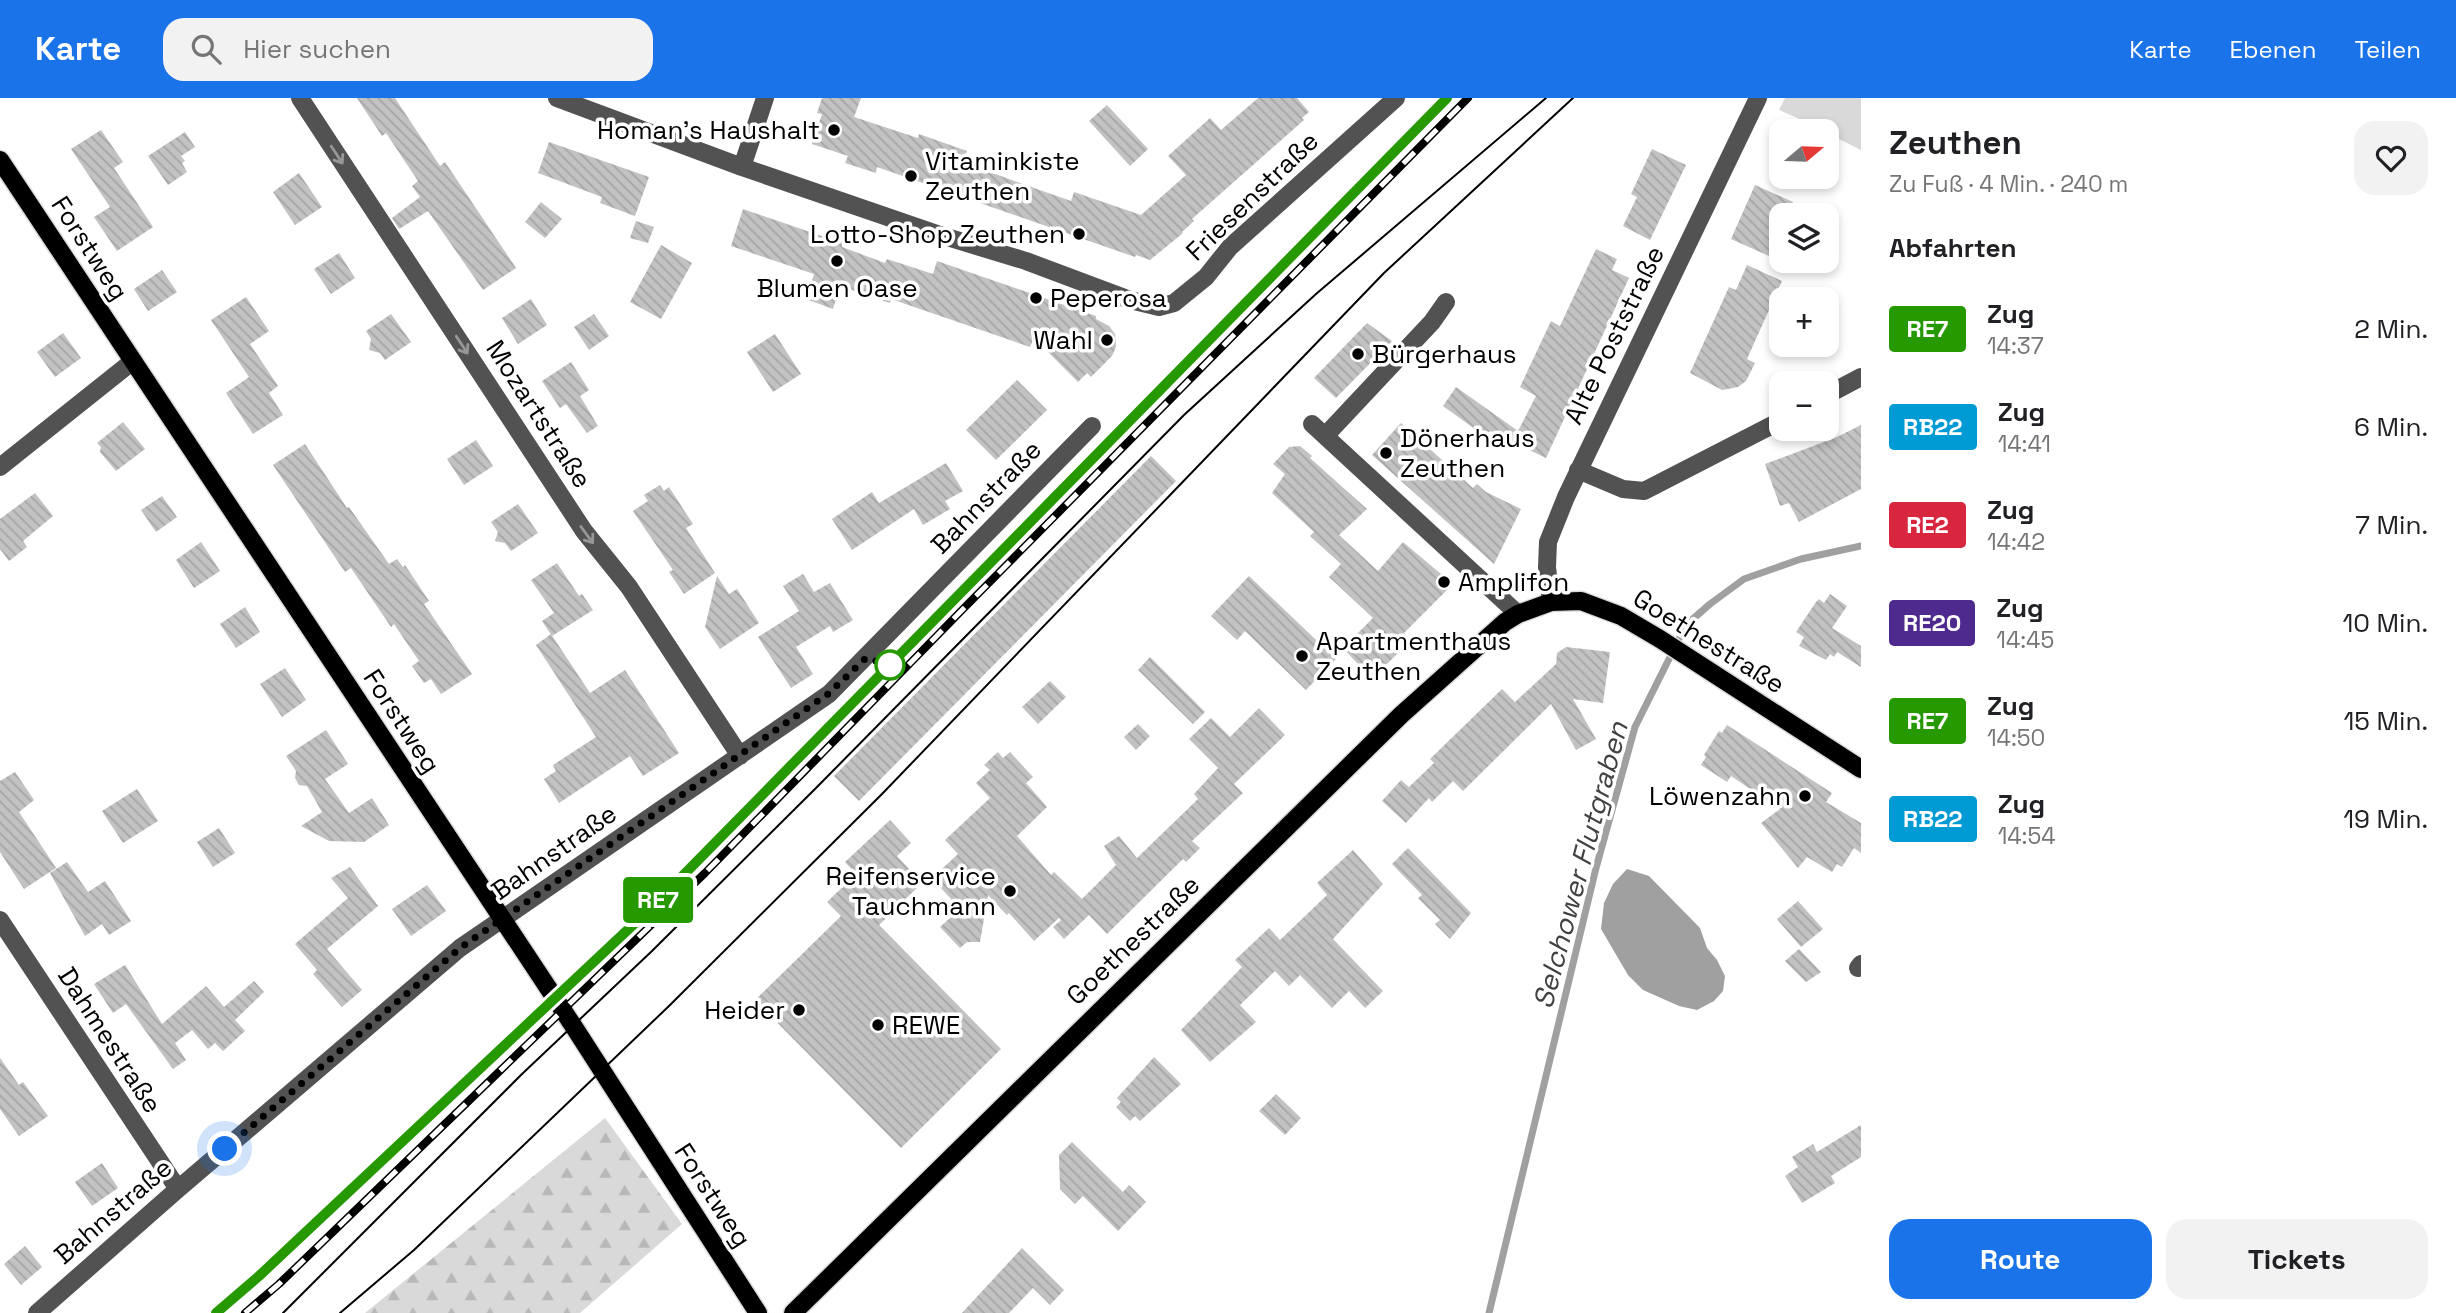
<!DOCTYPE html>
<html lang="de">
<meta charset="utf-8">
<style>
:root{--surface:#fff;--page:#f2f2f2;--text:#202124;--muted:#757577;--accent:#1a73e8}
body{margin:0;font-family:"Space Grotesk",sans-serif;background:var(--page);color:var(--text);height:100vh;display:flex;flex-direction:column;font-size:26px;white-space:nowrap}
*{box-sizing:border-box;margin:0}
p{font-size:23px;color:var(--muted)}
.icon{flex:none;width:38px;height:38px;fill:none;stroke:currentColor;stroke-width:2;stroke-linecap:round;stroke-linejoin:round}
.map{position:relative;flex:1;overflow:hidden}
.sheet{display:flex;flex-direction:column;background:var(--surface);width:595px}
.sheet>*{flex:none}
.badge{padding:0 14px;border-radius:5px;font-size:24px;line-height:46px}
.needle{width:46px;rotate:71deg}
.fabs{position:absolute;left:1769px;top:21px;display:grid;gap:14px}
.fabs a{display:grid;place-items:center;width:70px;height:70px;border-radius:14px;background:var(--surface);box-shadow:0 4px 10px #0003;font-size:35px}
.you{position:absolute;width:35px;height:35px;margin:-18px;border:5px solid #fff;border-radius:50%;background:#1a73e8;box-shadow:0 0 0 10px #1a73e833}
.map>.badge{position:absolute;translate:-50% -50%;box-shadow:0 0 0 4px #fff}
h2{padding:0 28px;font-size:26px;line-height:63px}
.round{display:grid;place-items:center;flex:none;width:74px;height:74px;border-radius:21px;background:var(--page)}
.summary{display:flex;align-items:center;justify-content:space-between;height:119px;padding:0 28px}
h1{font-size:33px;font-weight:700;line-height:52px}
.action{display:flex;gap:14px;margin-top:auto;padding:14px 28px}
.action a{flex:1;height:80px;border-radius:21px;background:var(--accent);color:#fff;font-size:28px;font-weight:700;line-height:80px;text-align:center}
.action a+a{background:var(--page);color:var(--text)}
ul{padding:0;list-style:none}
li{display:flex;align-items:center;gap:21px;height:98px;padding:0 28px}
li div{flex:1}
li b{display:block;font-size:26px}
li em{font-style:normal}
li .badge{min-width:77px;font-weight:700;text-align:center}
header{display:flex;align-items:center;gap:42px;box-sizing:border-box;height:98px;padding:0 35px;background:var(--accent);color:#fff}
header strong{font-size:33px}
nav{display:flex;gap:38px;margin-inline-start:auto;font-size:24px}
.search{width:490px;height:63px;background:var(--page);display:flex;align-items:center;gap:18px;box-sizing:border-box;padding:0 24px;border-radius:21px;color:var(--muted);font-size:26px}
main{display:flex;flex:1;min-height:0}
.map>svg:first-child{display:block}
.green{fill:#d9d9d9}
.forest{fill:url(#forest-firs)}
.water{fill:#a0a0a0}
.lines{fill:none;stroke-linecap:round;stroke-linejoin:round}
.stream{stroke:#a0a0a0;stroke-width:7}
.building{fill:url(#building-back-hatch)}
.major-casing{stroke:#dbdbdb;stroke-width:21}
.minor{stroke:#525252;stroke-width:18}
.major{stroke:#000;stroke-width:18}
.tram{stroke:#000;stroke-width:2}
.rail-casing{stroke:#000;stroke-width:8}
.rail{stroke:#fff;stroke-width:5;stroke-dasharray:16;stroke-linecap:butt}
.oneway{stroke:#979797}
.line-casing{stroke:#fff;stroke-width:16}
.line{stroke:#269900;stroke-width:10}
.walk{stroke:#000;stroke-width:7;stroke-dasharray:0 12.6}
.poi-dot{fill:#000;stroke:#fff;stroke-width:2.5}
.stop-dot{fill:#fff;stroke:#269900;stroke-width:3.5}
.labels{text-anchor:middle;stroke-width:7;stroke-linejoin:round;paint-order:stroke}
.poi-label{font-size:26px;fill:#000;stroke:#fff;text-anchor:start}
.street-label{font-size:26px;fill:#000;stroke:#fff}
.water-label{font-size:28px;font-style:italic;fill:#414141;stroke:#fff}
</style>
<header>
<strong>Karte</strong>
<div class="search"><svg class="icon" aria-label="search" viewBox="0 0 24 24"><circle cx="10" cy="10" r="6"/><path d="M15 15l6 6"/></svg>Hier suchen</div>
<nav><a>Karte</a><a>Ebenen</a><a>Teilen</a></nav>
</header>
<main>
<div class="map">
<svg width="1861" height="1215" viewBox="0 0 1861 1215">
<defs>
<pattern id="forest-firs" width="22" height="20" patternUnits="userSpaceOnUse" patternTransform="scale(1.75)"><rect width="22" height="20" fill="#d9d9d9"/><path d="M5 1l3.5 6h-7zM16 11l3.5 6h-7z" fill="#b8b8b8"/></pattern>
<pattern id="building-back-hatch" width="6" height="6" patternUnits="userSpaceOnUse" patternTransform="scale(1.75)"><rect width="6" height="6" fill="#c2c2c2"/><path d="M-1 5l2 2M0 0l6 6M5-1l2 2" fill="none" stroke="#a5a5a5"/></pattern>
</defs>
<rect width="100%" height="100%" fill="#fff"/>
<path class="green" d="M 1785,0 L 1861,0 L 1861,52 L 1827,35 L 1827,33 L 1779,12 Z"/>
<path class="forest" d="M 605,1020 L 682,1126 L 580,1215 L 365,1215 Z"/>
<path class="water" d="M 1627,771 L 1649,778 L 1700,830 L 1707,850 L 1717,862 L 1725,878 L 1723,893 L 1714,903 L 1697,912 L 1679,908 L 1643,892 L 1628,877 L 1601,831 L 1604,805 L 1613,786 Z"/>
<g class="lines">
<path class="stream" d="M 1489,1215 L 1596,770 L 1635,629 L 1686,527 L 1710,506 L 1744,481 L 1801,461 L 1861,448"/>
</g>
<path class="building" d="M 357,0 L 395,0 L 440,68 L 445,64 L 516,170 L 483,192 L 428,113 L 399,131 L 392,120 L 420,99 L 412,88 L 418,83 L 386,35 L 382,38 Z
M 822,0 L 861,0 L 854,19 L 918,40 L 919,36 L 967,53 L 963,64 L 1017,84 L 1071,103 L 1074,94 L 1141,117 L 1186,77 L 1168,58 L 1210,20 L 1221,32 L 1258,0 L 1297,0 L 1309,14 L 1302,20 L 1304,22 L 1192,121 L 1194,123 L 1182,134 L 1183,135 L 1150,162 L 1136,157 L 1135,159 L 877,69 L 876,75 L 845,65 L 848,58 L 812,46 L 822,16 L 817,15 Z
M 1107,7 L 1148,51 L 1130,68 L 1089,23 Z
M 101,32 L 123,64 L 114,70 L 153,129 L 117,153 L 94,119 L 110,109 L 71,51 Z
M 185,34 L 195,49 L 181,58 L 185,63 L 182,65 L 187,74 L 168,87 L 148,58 Z
M 549,44 L 649,79 L 635,118 L 600,105 L 602,99 L 538,75 Z
M 1652,51 L 1686,67 L 1650,142 L 1623,128 L 1637,99 L 1631,96 Z
M 299,75 L 322,109 L 295,127 L 273,94 Z
M 1755,87 L 1793,104 L 1787,117 L 1782,117 L 1782,130 L 1769,158 L 1731,141 Z
M 541,104 L 562,121 L 545,140 L 525,124 Z
M 743,111 L 842,145 L 842,149 L 885,165 L 887,161 L 933,176 L 937,163 L 1096,218 L 1096,221 L 1109,228 L 1115,236 L 1116,249 L 1112,258 L 1091,279 L 1087,275 L 1078,284 L 1034,240 L 1030,249 L 891,201 L 890,205 L 840,188 L 833,211 L 806,201 L 814,176 L 731,148 Z
M 636,123 L 654,129 L 648,145 L 630,140 Z
M 661,147 L 692,165 L 661,221 L 630,204 Z
M 1596,151 L 1617,161 L 1612,172 L 1629,180 L 1546,360 L 1490,333 L 1486,339 L 1443,308 L 1456,289 L 1518,333 L 1536,298 L 1520,289 L 1551,223 L 1560,228 Z
M 339,155 L 355,180 L 331,196 L 314,171 Z
M 1747,167 L 1782,183 L 1747,261 L 1755,265 L 1746,283 L 1738,289 L 1722,292 L 1690,275 L 1729,189 L 1736,192 Z
M 162,172 L 177,194 L 148,213 L 134,191 Z
M 246,199 L 269,233 L 250,246 L 278,288 L 269,295 L 283,317 L 253,336 L 226,295 L 249,279 L 211,222 Z
M 531,201 L 547,227 L 518,246 L 502,220 Z
M 391,216 L 411,244 L 385,262 L 380,255 L 369,252 L 371,241 L 366,233 Z
M 594,216 L 609,238 L 589,252 L 574,229 Z
M 1367,225 L 1392,243 L 1336,300 L 1314,280 Z
M 63,235 L 81,260 L 55,279 L 37,254 Z
M 775,236 L 801,276 L 773,294 L 747,254 Z
M 571,264 L 589,292 L 580,298 L 598,328 L 587,335 L 566,306 L 560,310 L 542,283 Z
M 1017,282 L 1047,312 L 996,362 L 966,332 Z
M 123,324 L 145,351 L 116,373 L 100,354 L 101,349 L 97,345 Z
M 1401,325 L 1473,390 L 1477,386 L 1486,394 L 1521,411 L 1494,466 L 1372,357 Z
M 1861,327 L 1861,391 L 1799,424 L 1789,405 L 1780,408 L 1765,366 L 1837,339 Z
M 476,342 L 493,368 L 464,387 L 447,361 Z
M 305,346 L 347,410 L 349,409 L 389,466 L 397,461 L 403,469 L 405,467 L 429,503 L 424,506 L 472,576 L 441,596 L 431,581 L 424,585 L 412,568 L 419,563 L 394,526 L 391,529 L 351,470 L 345,474 L 273,367 Z
M 1300,348 L 1312,358 L 1310,360 L 1367,411 L 1339,437 L 1378,473 L 1403,444 L 1448,482 L 1447,492 L 1404,535 L 1411,542 L 1372,581 L 1343,550 L 1373,520 L 1329,479 L 1341,466 L 1310,438 L 1314,434 L 1272,395 L 1285,376 L 1273,366 L 1289,349 Z
M 1151,358 L 1176,383 L 859,703 L 834,678 Z
M 946,365 L 963,393 L 945,403 L 950,411 L 923,427 L 914,411 L 852,452 L 832,421 L 872,394 L 879,405 Z
M 660,387 L 664,393 L 669,389 L 693,426 L 686,430 L 715,475 L 684,496 L 669,474 L 673,472 L 633,413 L 648,403 L 644,397 Z
M 35,395 L 53,418 L 23,443 L 27,449 L 9,463 L 0,451 L 0,421 Z
M 162,398 L 177,419 L 156,434 L 141,412 Z
M 518,406 L 538,435 L 511,453 L 505,445 L 495,443 L 498,434 L 491,424 Z
M 201,444 L 220,473 L 194,490 L 176,462 Z
M 557,465 L 579,498 L 582,496 L 593,512 L 552,538 L 542,523 L 554,515 L 531,482 Z
M 803,476 L 814,494 L 830,485 L 853,522 L 833,534 L 830,528 L 796,549 L 813,576 L 791,590 L 758,539 L 799,513 L 783,488 Z
M 717,478 L 729,496 L 737,491 L 759,525 L 720,551 L 705,529 Z
M 1249,478 L 1336,561 L 1306,592 L 1245,533 L 1237,542 L 1211,518 Z
M 1830,496 L 1847,508 L 1832,530 L 1861,548 L 1861,569 L 1837,554 L 1834,559 L 1830,556 L 1826,562 L 1799,548 L 1804,539 L 1796,534 L 1816,504 L 1819,501 L 1824,505 Z
M 245,509 L 260,534 L 236,550 L 220,526 Z
M 551,536 L 590,595 L 625,572 L 679,655 L 643,678 L 630,658 L 559,705 L 544,681 L 556,673 L 553,667 L 596,639 L 536,547 Z
M 1566,549 L 1610,554 L 1603,605 L 1573,601 L 1596,641 L 1576,652 L 1551,606 L 1463,693 L 1453,683 L 1432,704 L 1429,700 L 1406,725 L 1382,703 L 1401,682 L 1409,689 L 1434,665 L 1430,661 L 1502,591 L 1515,604 L 1556,566 L 1557,555 Z
M 1150,559 L 1205,614 L 1193,626 L 1138,572 Z
M 285,570 L 306,602 L 282,619 L 260,586 Z
M 1050,583 L 1066,599 L 1038,626 L 1022,609 Z
M 1259,610 L 1285,637 L 1234,686 L 1243,695 L 1192,743 L 1200,750 L 1186,764 L 1183,761 L 1107,836 L 1089,817 L 1064,841 L 1053,829 L 1061,822 L 1059,820 L 1034,843 L 1009,815 L 1007,817 L 988,797 L 980,844 L 967,844 L 960,850 L 940,829 L 960,811 L 932,780 L 958,756 L 945,742 L 990,700 L 976,685 L 990,672 L 984,667 L 998,654 L 1003,660 L 1010,654 L 1033,679 L 1026,685 L 1047,709 L 1017,738 L 1051,777 L 1054,774 L 1082,801 L 1116,767 L 1104,748 L 1119,738 L 1137,760 L 1198,701 L 1194,696 L 1218,670 L 1189,641 L 1211,620 L 1230,639 Z
M 1138,626 L 1150,638 L 1136,652 L 1124,639 Z
M 1727,627 L 1832,695 L 1826,704 L 1861,725 L 1861,755 L 1854,750 L 1842,769 L 1837,766 L 1832,774 L 1807,759 L 1798,770 L 1761,725 L 1780,711 L 1731,678 L 1727,684 L 1701,667 L 1706,659 L 1704,657 L 1719,633 L 1722,635 Z
M 326,632 L 348,666 L 325,681 L 349,715 L 372,700 L 389,727 L 364,744 L 329,743 L 301,728 L 322,714 L 307,688 L 299,687 L 295,680 L 296,673 L 286,658 Z
M 15,674 L 34,702 L 19,714 L 56,770 L 24,791 L 0,754 L 0,683 Z
M 137,691 L 158,723 L 123,745 L 102,713 Z
M 890,722 L 911,745 L 897,758 L 922,785 L 879,827 L 1001,951 L 901,1050 L 755,902 L 841,818 L 827,804 L 856,776 L 845,764 Z
M 219,730 L 235,755 L 213,769 L 197,744 Z
M 1408,750 L 1471,815 L 1450,841 L 1435,826 L 1440,822 L 1418,800 L 1422,797 L 1392,766 Z
M 1353,752 L 1383,786 L 1333,841 L 1383,893 L 1365,910 L 1349,893 L 1332,910 L 1300,877 L 1289,888 L 1275,873 L 1240,907 L 1256,924 L 1210,964 L 1181,932 L 1242,869 L 1235,862 L 1269,830 L 1280,842 L 1327,797 L 1317,785 Z
M 67,764 L 88,794 L 105,783 L 131,823 L 109,837 L 102,826 L 85,838 L 50,775 Z
M 350,769 L 378,808 L 327,851 L 362,892 L 342,909 L 313,876 L 317,872 L 295,846 L 348,800 L 331,780 Z
M 427,787 L 446,813 L 411,838 L 392,811 Z
M 1798,803 L 1823,831 L 1801,849 L 1777,821 Z
M 1799,851 L 1821,874 L 1806,884 L 1785,863 Z
M 125,867 L 162,926 L 206,888 L 224,909 L 254,883 L 264,894 L 235,922 L 245,933 L 223,953 L 215,945 L 208,951 L 192,932 L 175,945 L 186,962 L 173,971 L 126,906 L 113,915 L 94,886 Z
M 1154,959 L 1181,986 L 1140,1023 L 1135,1018 L 1130,1023 L 1116,1009 L 1121,1004 L 1117,1000 Z
M 0,960 L 19,987 L 23,984 L 48,1018 L 19,1038 L 0,1011 Z
M 1276,996 L 1301,1020 L 1285,1037 L 1259,1013 Z
M 1861,1027 L 1861,1059 L 1831,1078 L 1835,1085 L 1802,1105 L 1785,1078 L 1798,1069 L 1792,1059 L 1813,1046 L 1817,1054 Z
M 1072,1044 L 1123,1094 L 1129,1087 L 1146,1104 L 1118,1133 L 1083,1098 L 1075,1106 L 1060,1091 L 1059,1057 Z
M 102,1065 L 118,1090 L 92,1108 L 75,1084 Z
M 25,1148 L 42,1169 L 21,1187 L 4,1166 Z
M 1022,1150 L 1064,1192 L 1050,1207 L 1033,1190 L 1009,1215 L 962,1215 Z"/>
<g class="lines">
<defs>
<path id="major" d="M 0,62 L 574,929 L 758,1215
M 793,1215 L 1401,617 L 1505,524 L 1518,516 L 1551,504 L 1581,503 L 1621,518 L 1660,541 L 1861,671"/>
</defs>
<use href="#major" class="major-casing"/>
<path class="minor" d="M 300,0 L 584,433 L 629,489 L 740,658
M 557,0 L 742,69 L 937,136 L 1026,163 L 1130,202 L 1159,209 L 1174,205 L 1206,179 L 1230,149 L 1396,0
M 742,69 L 765,0
M 1827,297 L 1861,279
M 1312,326 L 1518,516
M 1325,338 L 1432,224 L 1446,204
M 0,369 L 133,263
M 1578,372 L 1623,391 L 1644,393 L 1782,322
M 1551,504 L 1547,469 L 1548,444 L 1566,399 L 1758,0
M 0,822 L 178,1091
M 1858,870 L 1861,866
M 37,1215 L 178,1091 L 460,850 L 829,596 L 1092,328"/>
<use href="#major" class="major"/>
<path class="tram" d="M 283,1215 L 522,976 L 652,853 L 816,690 L 1184,317 L 1316,196 L 1546,0
M 340,1215 L 414,1152 L 669,908 L 882,696 L 1384,175 L 1573,0"/>
<defs>
<path id="rail" d="M 216,1215 L 259,1178 L 651,810 L 1447,0
M 245,1215 L 279,1186 L 705,775 L 966,508 L 1468,0"/>
</defs>
<use href="#rail" class="rail-casing"/>
<use href="#rail" class="rail"/>
</g>
<defs><path id="oneway-shaft" d="M-6 0H5M1.5-3L5.5 0L1.5 3" fill="none" stroke-width="1.6" stroke-linecap="round" stroke-linejoin="round" transform="scale(1.75)"/></defs>
<g class="oneway">
<use href="#oneway-shaft" transform="translate(337 57) rotate(57)"/>
<use href="#oneway-shaft" transform="translate(462 247) rotate(57)"/>
<use href="#oneway-shaft" transform="translate(587 437) rotate(54)"/>
</g>
<g class="lines">
<defs>
<path id="line" d="M 216,1215 L 259,1178 L 651,810 L 1447,0"/>
</defs>
<use href="#line" class="line-casing"/>
<use href="#line" class="line"/>
<path class="walk" d="M 225,1051 L 460,850 L 812,607 L 828,596 L 866,560 L 890,567"/>
</g>
<g class="poi-dot">
<circle cx="834" cy="32" r="7"/>
<circle cx="911" cy="78" r="7"/>
<circle cx="1079" cy="136" r="7"/>
<circle cx="837" cy="163" r="7"/>
<circle cx="1036" cy="200" r="7"/>
<circle cx="1107" cy="242" r="7"/>
<circle cx="1358" cy="256" r="7"/>
<circle cx="1386" cy="355" r="7"/>
<circle cx="1444" cy="484" r="7"/>
<circle cx="1302" cy="558" r="7"/>
<circle cx="1805" cy="698" r="7"/>
<circle cx="1010" cy="793" r="7"/>
<circle cx="799" cy="912" r="7"/>
<circle cx="878" cy="927" r="7"/>
</g>
<circle class="stop-dot" cx="890" cy="567" r="14"/>
<g class="labels">
<g class="poi-label">
<text x="820" y="41" text-anchor="end">Homan's Haushalt</text>
<text x="925" y="72">Vitaminkiste<tspan x="925" dy="30">Zeuthen</tspan></text>
<text x="1065" y="145" text-anchor="end">Lotto-Shop Zeuthen</text>
<text x="837" y="199" text-anchor="middle">Blumen Oase</text>
<text x="1050" y="209">Peperosa</text>
<text x="1093" y="251" text-anchor="end">Wahl</text>
<text x="1372" y="265">Bürgerhaus</text>
<text x="1400" y="349">Dönerhaus<tspan x="1400" dy="30">Zeuthen</tspan></text>
<text x="1458" y="493">Amplifon</text>
<text x="1316" y="552">Apartmenthaus<tspan x="1316" dy="30">Zeuthen</tspan></text>
<text x="1791" y="707" text-anchor="end">Löwenzahn</text>
<text x="996" y="787" text-anchor="end">Reifenservice<tspan x="996" dy="30">Tauchmann</tspan></text>
<text x="785" y="921" text-anchor="end">Heider</text>
<text x="892" y="936">REWE</text>
</g>
<g class="street-label">
<text transform="translate(1252 98) rotate(-44)" y="9">Friesenstraße</text>
<text transform="translate(90 150) rotate(57)" y="9">Forstweg</text>
<text transform="translate(1614 237) rotate(-64)" y="9">Alte Poststraße</text>
<text transform="translate(539 316) rotate(57)" y="9">Mozartstraße</text>
<text transform="translate(986 399) rotate(-46)" y="9">Bahnstraße</text>
<text transform="translate(1709 543) rotate(32)" y="9">Goethestraße</text>
<text transform="translate(402 623) rotate(57)" y="9">Forstweg</text>
<text transform="translate(554 754) rotate(-35)" y="9">Bahnstraße</text>
<text transform="translate(1133 842) rotate(-44)" y="9">Goethestraße</text>
<text transform="translate(110 942) rotate(57)" y="9">Dahmestraße</text>
<text transform="translate(713 1097) rotate(57)" y="9">Forstweg</text>
<text transform="translate(113 1113) rotate(-41)" y="9">Bahnstraße</text>
</g>
<g class="water-label">
<text transform="translate(1580 767) rotate(-75)" y="10">Selchower Flutgraben</text>
</g>
</g>
</svg>
<div class="fabs">
<a><svg class="needle" viewBox="-14 -14 28 28"><path d="M0-13l5 13h-10z" fill="#e53935"/><path d="M0 13l5-13h-10z" fill="#757577"/></svg></a>
<a><svg class="icon" aria-label="layers" viewBox="0 0 24 24"><path d="M12 4l9 5-9 5-9-5zM3 14l9 5 9-5"/></svg></a>
<a>+</a>
<a>−</a>
</div>
<div class="you" style="left:225px;top:1051px"></div>
<b class="badge" style="left:658px;top:802px;background:#269900;color:#fff">RE7</b>
</div>
<section class="sheet">
<div class="summary"><div><h1>Zeuthen</h1><p>Zu Fuß · 4 Min. · 240 m</p></div><a class="round"><svg class="icon" aria-label="heart" viewBox="0 0 24 24"><path d="M12 20l-8-8c-3-5 5-10 8-4 3-6 11-1 8 4z"/></svg></a></div>
<h2>Abfahrten</h2>
<ul>
<li><span class="badge" style="background:#269900;color:#fff">RE7</span><div><b>Zug</b><p>14:37</p></div><em>2 Min.</em></li>
<li><span class="badge" style="background:#009bd5;color:#fff">RB22</span><div><b>Zug</b><p>14:41</p></div><em>6 Min.</em></li>
<li><span class="badge" style="background:#d7263d;color:#fff">RE2</span><div><b>Zug</b><p>14:42</p></div><em>7 Min.</em></li>
<li><span class="badge" style="background:#4e2a8e;color:#fff">RE20</span><div><b>Zug</b><p>14:45</p></div><em>10 Min.</em></li>
<li><span class="badge" style="background:#269900;color:#fff">RE7</span><div><b>Zug</b><p>14:50</p></div><em>15 Min.</em></li>
<li><span class="badge" style="background:#009bd5;color:#fff">RB22</span><div><b>Zug</b><p>14:54</p></div><em>19 Min.</em></li>
</ul>
<div class="action"><a>Route</a><a>Tickets</a></div>
</section>
</main>
